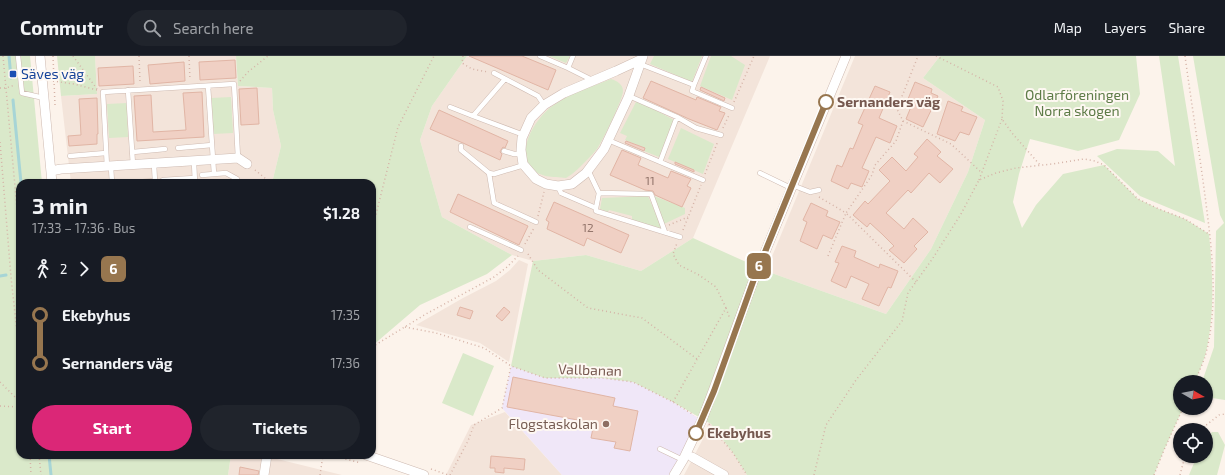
<!DOCTYPE html>
<meta charset="utf-8">
<style>
:root{--surface:#171b24;--page:#20242c;--text:#f1f3f6;--muted:#9ea1a6;--line:#363941;--accent:#db2777}
body{margin:0;font-family:"Exo 2",sans-serif;background:var(--page);color:var(--text);height:100vh;display:flex;flex-direction:column;font-size:15px;white-space:nowrap}
*{box-sizing:border-box;margin:0}
p{font-size:13px;color:var(--muted)}
.icon{flex:none;width:22px;height:22px;fill:none;stroke:currentColor;stroke-width:2;stroke-linecap:round;stroke-linejoin:round}
.map{position:relative;flex:1;overflow:hidden}
.panel{position:absolute;left:16px;top:123px;width:360px;height:280px;display:flex;flex-direction:column;background:var(--surface);border-radius:12px;box-shadow:0 1px 3px #0004}
.panel>*{flex:none}
.badge{padding:0 8px;border-radius:6px;font-size:14px;line-height:26px}
.needle{width:26px;rotate:99deg}
.fabs{position:absolute;left:1173px;top:319px;display:grid;gap:8px}
.fabs a{display:grid;place-items:center;width:40px;height:40px;border-radius:50%;background:var(--surface);box-shadow:0 1px 3px #0004;font-size:20px}
.map>.badge{position:absolute;translate:-50% -50%;box-shadow:0 0 0 2px #fff}
.legs{display:flex;align-items:center;gap:6px;height:44px;padding:0 16px;font-size:13px}
.legs p{margin-inline-start:auto}
.overview{display:flex;align-items:center;justify-content:space-between;height:68px;padding:0 16px}
h1{font-size:22px;font-weight:700;line-height:30px}
.primary-button{display:flex;gap:8px;margin-top:auto;padding:8px 16px}
.primary-button a{flex:1;height:46px;border-radius:24px;background:var(--accent);color:#fff;font-size:16px;font-weight:700;line-height:46px;text-align:center}
.primary-button a+a{background:var(--page);color:var(--text)}
ul{padding:0 16px;list-style:none}
li{display:flex;align-items:center;gap:14px;height:48px;font-size:15px}
li i{display:grid;place-items:center;width:6px;height:100%;margin:0 5px;background:currentColor}
li i::after{content:'';width:10px;height:10px;margin:-5px;border:3px solid;border-radius:50%;background:var(--surface)}
li p{margin-inline-start:auto}
li:first-child i{background:linear-gradient(#0000 50%,currentColor 0)}
li:last-child i{background:linear-gradient(currentColor 50%,#0000 0)}
header{display:flex;align-items:center;gap:24px;box-sizing:border-box;height:56px;padding:0 20px;background:var(--surface);border-bottom:1px solid var(--line)}
header strong{font-size:19px}
nav{display:flex;gap:22px;margin-inline-start:auto;font-size:14px}
.search{width:280px;height:36px;background:var(--page);display:flex;align-items:center;gap:10px;box-sizing:border-box;padding:0 14px;border-radius:22px;color:var(--muted);font-size:15px}
.map>svg:first-child{display:block}
.residential{fill:#f3e4da}
.education{fill:#f0e7f8}
.green{fill:#dae9ca}
.lines{fill:none;stroke-linecap:round;stroke-linejoin:round}
.stream{stroke:#a7d5d6;stroke-width:3}
.building{fill:#f0d0c4;stroke:#e1b5a5}
.service-casing{stroke:#cebab1;stroke-width:5.5}
.minor-casing{stroke:#cebab1;stroke-width:10}
.path{stroke:#d5b3a7;stroke-width:1.5;stroke-dasharray:1 3;stroke-linecap:butt}
.service{stroke:#fff;stroke-width:4.5}
.minor{stroke:#fff;stroke-width:9}
.line-1-casing{stroke:#fff;stroke-width:9}
.line-1{stroke:#97764f;stroke-width:6}
.transit-dot{fill:#1a4fb4;stroke:#fef8f2;stroke-width:1.5}
.stop-1-dot{fill:#fff;stroke:#97764f;stroke-width:2}
.education-dot{fill:#8d6e63;stroke:#fef8f2;stroke-width:1.5}
.labels{text-anchor:middle;stroke-width:4;stroke-linejoin:round;paint-order:stroke}
.number-label{font-size:12px;fill:#94766c}
.transit-label{font-size:14px;fill:#164399;stroke:#fef8f2;text-anchor:start}
.park-label{font-size:14px;fill:#5d7b47;stroke:#fef8f2}
.stop-label{font-size:14px;font-weight:bold;fill:#76584f;stroke:#fef8f2;text-anchor:start}
.street-label{font-size:14px;fill:#76584f;stroke:#fef8f2}
.education-label{font-size:14px;fill:#785e54;stroke:#fef8f2;text-anchor:end}
</style>
<header>
<strong>Commutr</strong>
<div class="search"><svg class="icon" aria-label="search" viewBox="0 0 24 24"><circle cx="10" cy="10" r="6"/><path d="M15 15l6 6"/></svg>Search here</div>
<nav><a>Map</a><a>Layers</a><a>Share</a></nav>
</header>
<div class="map">
<svg width="1225" height="419" viewBox="0 0 1225 419">
<rect width="100%" height="100%" fill="#fcf3eb"/>
<path class="residential" d="M 95,0 L 236,0 L 238,30 L 272,32 L 273,54 L 281,90 L 272,127 L 71,127 L 61,40 L 97,38 Z
M 467,0 L 770,0 L 693,182 L 641,215 L 586,199 L 533,205 L 512,199 L 442,161 L 420,84 L 432,50 Z
M 855,0 L 940,0 L 923,22 L 985,64 L 968,116 L 931,193 L 886,258 L 766,215 Z
M 519,204 L 528,208 L 509,306 L 480,287 L 416,269 L 463,242 L 496,225 L 510,214 Z
M 505,356 L 562,419 L 446,419 L 471,369 Z
M 708,367 L 711,368 L 733,397 L 747,419 L 684,419 L 704,381 Z
M 231,399 L 261,399 L 342,419 L 228,419 Z"/>
<path class="education" d="M 511,310 L 545,322 L 603,322 L 633,326 L 673,346 L 698,362 L 679,402 L 670,419 L 562,419 L 502,352 Z"/>
<path class="green" d="M 0,0 L 30,0 L 42,127 L 20,127 L 20,399 L 231,399 L 228,419 L 0,419 Z
M 57,0 L 95,0 L 97,38 L 61,40 Z
M 236,0 L 467,0 L 432,50 L 420,84 L 442,161 L 512,199 L 487,218 L 420,249 L 372,290 L 372,127 L 272,127 L 281,90 L 273,54 L 272,32 L 238,30 Z
M 549,0 L 570,0 L 566,7 Z
M 654,0 L 702,0 L 692,26 L 650,8 Z
M 711,0 L 731,0 L 745,9 L 732,44 L 700,30 Z
M 940,0 L 1136,0 L 1140,38 L 1119,84 L 1078,95 L 1030,83 L 1019,118 L 1013,146 L 1022,172 L 1036,149 L 1063,118 L 1104,109 L 1138,143 L 1159,153 L 1185,163 L 1209,178 C 1213,219 1215,261 1205,300 C 1202,309 1198,318 1195,326 L 1180,326 L 1180,352 L 1183,352 L 1164,394 L 1154,419 L 747,419 L 733,397 L 711,368 L 673,346 L 633,326 L 603,322 L 545,322 L 511,310 L 533,205 L 586,199 L 641,215 L 693,182 L 766,215 L 886,258 L 931,193 L 968,116 L 985,64 L 923,22 Z
M 1159,0 L 1178,0 L 1205,167 L 1140,140 L 1097,100 L 1117,93 L 1158,95 L 1175,110 Z
M 1193,0 L 1225,0 L 1225,344 L 1206,341 L 1206,326 L 1202,326 L 1214,291 L 1216,175 L 1224,167 L 1220,159 Z
M 611,23 C 617,25 623,28 623,35 C 623,43 602,86 597,93 C 592,99 586,105 580,111 C 577,114 570,120 566,122 C 563,122 559,121 556,121 C 544,121 531,117 527,104 C 521,86 537,62 551,51 C 568,38 591,31 611,23 Z
M 231,41 L 233,77 L 213,78 L 211,42 Z
M 637,44 L 674,64 L 659,101 L 644,95 L 645,92 L 625,84 L 627,80 L 620,77 Z
M 127,47 L 128,81 L 109,82 L 107,48 Z
M 681,72 L 714,88 L 703,118 L 668,103 Z
M 648,140 L 663,174 L 632,164 L 632,160 L 609,154 L 608,156 L 600,153 L 602,142 Z
M 654,140 L 685,152 L 685,158 L 664,168 Z
M 463,297 L 494,310 L 473,360 L 442,347 Z
M 1212,376 L 1218,376 L 1225,389 L 1217,419 L 1189,419 L 1197,400 L 1206,400 L 1206,385 Z"/>
<g class="lines">
<path class="stream" d="M 9,0 L 11,22
M 13,44 L 21,127
M 0,220 L 6,219
M 49,399 L 51,419"/>
</g>
<path class="building" d="M 469,0 L 522,0 L 556,14 L 548,34 Z
M 235,4 L 236,22 L 200,24 L 199,6 Z
M 184,6 L 185,25 L 150,28 L 148,9 Z
M 133,10 L 134,28 L 99,30 L 98,12 Z
M 651,25 L 696,44 L 697,41 L 721,51 L 719,55 L 725,57 L 717,74 L 689,63 L 643,42 Z
M 915,26 L 932,33 L 931,37 L 938,40 L 923,71 L 906,63 L 913,46 L 908,43 Z
M 875,30 L 890,36 L 879,62 L 897,70 L 890,87 L 876,81 L 862,112 L 869,115 L 862,131 L 851,127 L 848,133 L 831,125 L 837,109 L 842,111 L 850,92 L 853,93 L 863,69 L 858,67 Z
M 701,31 L 725,42 L 724,45 L 700,34 Z
M 257,32 L 259,68 L 241,69 L 239,33 Z
M 202,36 L 204,81 L 137,85 L 134,40 L 151,39 L 153,76 L 186,74 L 183,37 Z
M 97,42 L 98,78 L 97,78 L 97,88 L 69,90 L 68,80 L 81,79 L 79,43 Z
M 948,45 L 963,51 L 961,55 L 977,61 L 969,79 L 960,76 L 955,85 L 937,78 Z
M 439,54 L 508,85 L 505,92 L 503,91 L 501,94 L 500,96 L 502,98 L 500,104 L 463,87 L 430,73 Z
M 927,83 L 941,96 L 937,100 L 953,113 L 940,127 L 929,117 L 911,137 L 908,134 L 886,157 L 904,173 L 913,162 L 928,176 L 914,190 L 917,193 L 904,207 L 889,194 L 894,190 L 882,178 L 870,167 L 867,171 L 853,159 L 865,145 L 868,148 L 890,125 L 879,114 L 892,101 L 906,115 L 918,101 L 914,98 Z
M 626,85 L 645,92 L 644,95 L 625,87 Z
M 622,94 L 641,102 L 638,109 L 668,122 L 671,115 L 691,123 L 687,130 L 691,132 L 682,151 L 655,139 L 653,135 L 645,134 L 610,119 Z
M 675,106 L 694,114 L 694,116 L 675,108 Z
M 458,138 L 528,170 L 519,189 L 450,156 Z
M 554,146 L 629,179 L 621,197 L 587,182 L 584,190 L 547,173 L 549,166 L 546,164 Z
M 811,147 L 828,155 L 826,160 L 840,166 L 832,183 L 823,179 L 817,193 L 800,185 L 807,166 L 803,164 Z
M 842,190 L 856,195 L 854,201 L 879,212 L 880,208 L 898,215 L 891,232 L 888,231 L 879,250 L 862,243 L 869,228 L 851,220 L 846,232 L 831,225 L 839,207 L 835,206 Z
M 460,251 L 473,255 L 470,263 L 457,259 Z
M 504,251 L 510,256 L 502,265 L 496,260 Z
M 513,321 L 615,342 L 613,350 L 638,355 L 630,395 L 614,392 L 616,386 L 591,382 L 594,367 L 507,351 Z
M 491,400 L 525,403 L 524,414 L 504,412 L 504,417 L 495,416 L 495,412 L 490,412 Z
M 240,411 L 259,415 L 258,419 L 239,419 Z"/>
<g class="lines">
<defs>
<path id="service" d="M 18,0 L 22,37 L 44,42
M 540,0 L 568,12
M 573,0 L 568,12 L 592,24
M 640,8 L 694,29 L 706,0
M 494,17 L 538,40 L 544,49
M 505,23 L 473,60 L 524,79
M 694,29 L 692,35 L 732,52
M 208,30 L 214,118 L 226,117 L 237,123 L 238,127
M 128,34 L 133,109
M 629,40 L 677,61 L 696,72 L 721,79
M 450,51 L 473,60
M 608,84 L 703,124
M 461,90 L 461,94 L 489,117 L 494,118 L 524,109
M 178,92 L 212,89
M 504,95 L 514,98 L 521,98
M 133,96 L 165,93
M 70,100 L 106,97
M 194,106 L 195,127
M 660,106 L 677,61
M 154,108 L 155,126
M 107,111 L 103,36 L 234,28 L 238,102
M 111,111 L 112,127
M 588,114 L 599,137 L 596,152
M 489,117 L 494,147 L 536,166
M 760,117 L 791,132
M 202,119 L 214,118
M 163,124 L 195,122
M 122,127 L 155,125
M 792,129 L 810,136 L 819,134
M 558,130 L 561,137 L 596,152 L 596,155 L 680,181
M 599,137 L 651,138 L 665,176
M 470,171 L 521,194
M 660,393 L 683,404"/>
<path id="minor" d="M 40,0 L 52,127
M 642,3 L 616,15 L 564,37 L 544,49 L 531,62 L 522,82 L 521,94 L 523,108 L 536,123 L 546,128 L 558,130 L 572,128 L 586,117 L 604,93 L 628,42 L 643,0
M 51,115 L 61,113 L 238,102 L 247,108
M 366,399 L 424,419
M 692,401 L 724,419
M 264,419 L 267,399
M 674,419 L 683,404 L 702,364 L 713,335 L 754,223 L 846,0"/>
</defs>
<use href="#service" class="service-casing"/>
<use href="#minor" class="minor-casing"/>
<path class="path" d="M 3,0 L 20,185
M 53,0 L 55,49
M 73,0 L 97,33
M 139,0 L 140,26
M 189,0 L 190,24
M 463,0 L 462,7 L 472,13 L 488,16
M 936,0 L 998,31 L 1003,45 L 1002,63 L 1012,77 L 1040,109
M 1185,0 C 1191,44 1198,88 1204,132 C 1211,187 1220,246 1205,301 C 1202,309 1198,318 1195,326
M 53,25 L 74,28 L 97,34
M 240,25 L 248,16 L 268,0
M 0,32 L 6,32 L 15,29
M 734,46 L 754,0
M 903,65 L 951,88 L 982,117
M 723,72 L 729,59
M 0,86 L 11,221 L 20,304
M 255,114 L 271,127
M 705,118 L 718,85
M 979,124 L 1002,63
M 819,141 L 846,157 L 872,119 L 875,109 L 896,85 L 903,65 L 897,53 L 918,0
M 538,160 L 544,136
M 669,169 L 688,161
M 372,174 L 398,71 L 434,0
M 683,174 L 701,129
M 525,188 L 534,172
M 528,198 L 538,214 L 588,252 L 642,262 L 697,303
M 828,200 L 846,157 L 916,226
M 726,252 L 730,263
M 405,271 L 436,277 L 484,292 L 511,310 L 545,322 L 603,322 L 633,326 L 673,346 L 694,359
M 372,291 L 426,258 L 494,221 L 507,211 L 518,200
M 0,326 L 20,346
M 673,346 L 726,252 L 716,231 L 699,219 L 679,209 L 673,198 L 677,187
M 0,350 L 20,351
M 709,368 L 733,397 L 747,419
M 1200,374 L 1219,359 L 1225,358
M 30,399 L 31,419
M 39,399 L 41,419
M 330,399 L 361,407
M 431,413 L 448,419
M 320,419 L 323,399
M 450,419 L 468,385 L 474,369 L 502,352 L 511,310
M 814,419 L 826,369 L 856,324 L 902,265 L 908,237 L 933,202 L 961,158 L 979,124 L 996,117 L 1016,112 L 1052,108 L 1084,103 L 1095,105 L 1104,109 L 1138,143 L 1159,153 L 1185,163 L 1209,178
M 1154,419 L 1164,394 L 1183,352
M 1180,419 L 1185,400"/>
<use href="#service" class="service"/>
<use href="#minor" class="minor"/>
</g>
<g class="lines">
<defs>
<path id="line-1" d="M 696,377 L 714,335 L 754,223 L 826,46"/>
</defs>
<use href="#line-1" class="line-1-casing"/>
<use href="#line-1" class="line-1"/>
</g>
<rect class="transit-dot" x="9" y="14" width="8" height="8" rx="2"/>
<g class="stop-1-dot">
<circle cx="826" cy="46" r="7"/>
<circle cx="696" cy="377" r="7"/>
</g>
<circle class="education-dot" cx="606" cy="368" r="4"/>
<g class="labels">
<g class="number-label">
<text x="650" y="129">11</text>
<text x="588" y="176">12</text>
</g>
<g class="transit-label">
<text x="21" y="23">Säves väg</text>
</g>
<g class="park-label">
<text x="1077" y="44">Odlarföreningen<tspan x="1077" dy="16">Norra skogen</tspan></text>
</g>
<g class="stop-label">
<text x="837" y="51">Sernanders väg</text>
<text x="707" y="382">Ekebyhus</text>
</g>
<g class="street-label">
<text transform="translate(590 314) rotate(2)" y="5">Vallbanan</text>
</g>
<g class="education-label">
<text x="598" y="373">Flogstaskolan</text>
</g>
</g>
</svg>
<div class="fabs">
<a><svg class="needle" viewBox="-14 -14 28 28"><path d="M0-13l5 13h-10z" fill="#e53935"/><path d="M0 13l5-13h-10z" fill="#9ea1a6"/></svg></a>
<a><svg class="icon" aria-label="locate" viewBox="0 0 24 24"><circle cx="12" cy="12" r="6"/><path d="M12 2v4M12 18v4M2 12h4M18 12h4"/></svg></a>
</div>
<b class="badge" style="left:759px;top:210px;background:#97764f;color:#fff">6</b>
<section class="panel">
<div class="overview"><div><h1>3 min</h1><p>17:33 – 17:36 · Bus</p></div><b>$1.28</b></div>
<div class="legs"><svg class="icon" aria-label="walk" viewBox="0 0 24 24"><circle cx="13" cy="4" r="2"/><path d="M13 8l-2 6 4 7M11 14l-3 7M7 12l3-4h3l4 4"/></svg>2<svg class="icon" aria-label="forward" viewBox="0 0 24 24"><path d="M9 5l7 7-7 7"/></svg><b class="badge" style="background:#97764f;color:#fff">6</b></div>
<ul>
<li><i style="color:#97764f"></i><b>Ekebyhus</b><p>17:35</p></li>
<li><i style="color:#97764f"></i><b>Sernanders väg</b><p>17:36</p></li>
</ul>
<div class="primary-button"><a>Start</a><a>Tickets</a></div>
</section>
</div>
